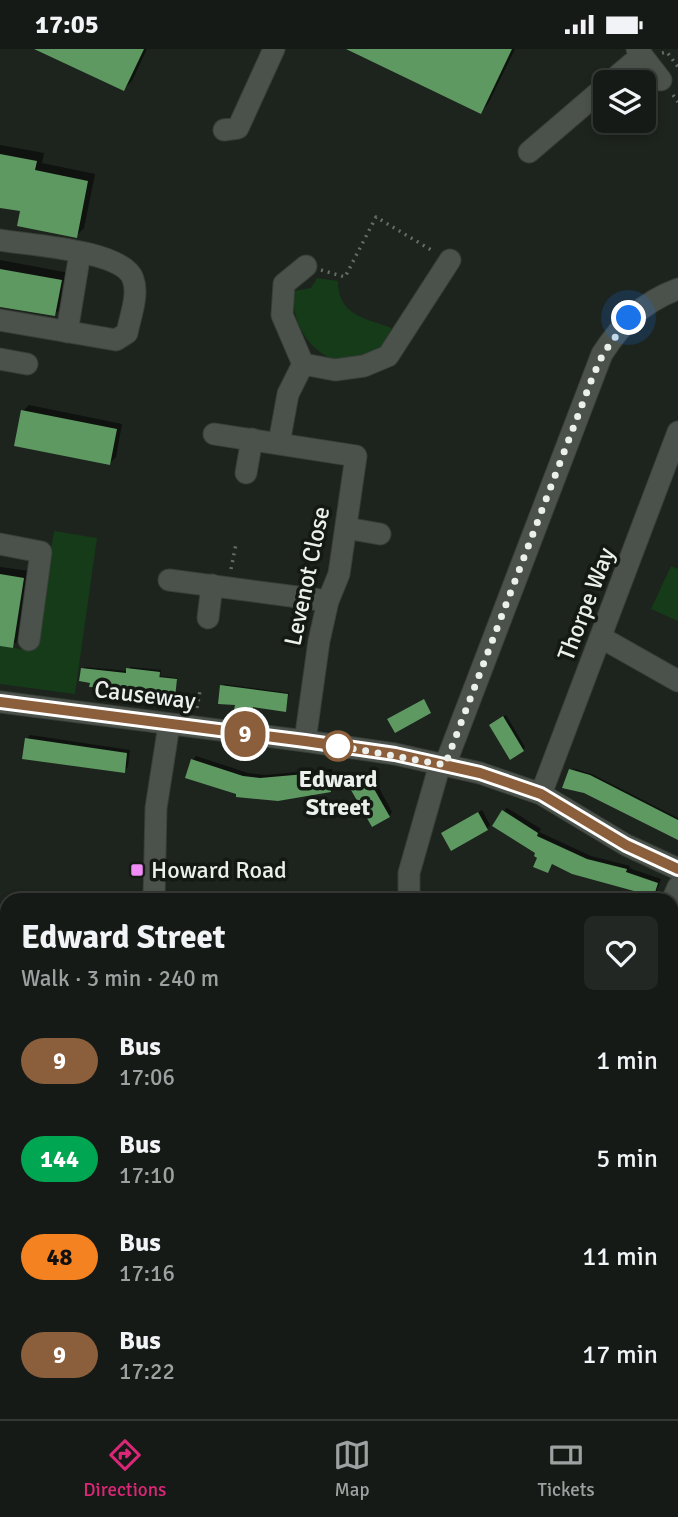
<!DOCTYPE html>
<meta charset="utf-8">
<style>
:root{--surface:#161a16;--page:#232723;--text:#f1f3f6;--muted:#9ea1a1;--line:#353835;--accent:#db2777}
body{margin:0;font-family:Signika,sans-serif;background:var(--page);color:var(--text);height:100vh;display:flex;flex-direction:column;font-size:26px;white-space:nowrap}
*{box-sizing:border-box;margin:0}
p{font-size:23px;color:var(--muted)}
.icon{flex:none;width:38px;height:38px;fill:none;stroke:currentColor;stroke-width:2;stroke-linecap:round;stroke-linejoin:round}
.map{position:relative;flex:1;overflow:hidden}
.details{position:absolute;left:0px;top:844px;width:679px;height:527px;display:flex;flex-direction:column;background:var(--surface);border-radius:21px 21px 0 0;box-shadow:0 4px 10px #0003,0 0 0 2px var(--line)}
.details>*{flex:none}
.badge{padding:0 14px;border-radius:23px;font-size:24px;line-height:46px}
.tools{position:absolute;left:593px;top:21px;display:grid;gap:14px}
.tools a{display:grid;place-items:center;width:63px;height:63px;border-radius:10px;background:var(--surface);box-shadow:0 4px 10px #0003,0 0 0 2px var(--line);font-size:35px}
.you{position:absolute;width:35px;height:35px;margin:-18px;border:5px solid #fff;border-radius:50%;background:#1a73e8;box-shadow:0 0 0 10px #1a73e833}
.map>.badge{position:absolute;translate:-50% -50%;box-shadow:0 0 0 4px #fff}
.round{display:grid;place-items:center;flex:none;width:74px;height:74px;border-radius:10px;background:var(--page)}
.headline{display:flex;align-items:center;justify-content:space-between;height:119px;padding:0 21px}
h1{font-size:33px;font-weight:800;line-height:52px}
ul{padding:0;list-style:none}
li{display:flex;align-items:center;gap:21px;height:98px;padding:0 21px}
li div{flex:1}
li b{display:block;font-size:26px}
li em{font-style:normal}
li .badge{min-width:77px;font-weight:700;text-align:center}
.status{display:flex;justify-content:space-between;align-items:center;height:49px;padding:0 35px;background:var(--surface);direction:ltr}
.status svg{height:19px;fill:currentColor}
.menu{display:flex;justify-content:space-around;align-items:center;height:98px;border-top:2px solid var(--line);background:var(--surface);font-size:19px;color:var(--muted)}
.menu a{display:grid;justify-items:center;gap:4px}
.menu .selected{color:var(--accent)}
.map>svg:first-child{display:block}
.green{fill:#153b19}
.shadow{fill:#0007}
.building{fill:#5e9962}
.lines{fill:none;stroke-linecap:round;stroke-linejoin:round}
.minor-casing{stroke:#393e39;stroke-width:23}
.path{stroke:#656b65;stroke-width:3.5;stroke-dasharray:2 5;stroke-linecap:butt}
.minor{stroke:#4b524b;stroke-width:21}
.line-casing{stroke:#fff;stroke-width:16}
.line{stroke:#8b5e3c;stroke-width:10}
.walk{stroke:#ecf0ec;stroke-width:7;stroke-dasharray:0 12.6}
.stop-dot{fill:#fff;stroke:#8b5e3c;stroke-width:3.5}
.poi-dot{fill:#f18bf5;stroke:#141914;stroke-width:2.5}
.labels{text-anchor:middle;stroke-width:7;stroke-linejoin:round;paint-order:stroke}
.street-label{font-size:24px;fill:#ecf0ec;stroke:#141914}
.stop-label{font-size:24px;font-weight:bold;fill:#ecf0ec;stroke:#141914}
.poi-label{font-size:24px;fill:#ecf0ec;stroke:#141914;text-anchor:start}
</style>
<div class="status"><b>17:05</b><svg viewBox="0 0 49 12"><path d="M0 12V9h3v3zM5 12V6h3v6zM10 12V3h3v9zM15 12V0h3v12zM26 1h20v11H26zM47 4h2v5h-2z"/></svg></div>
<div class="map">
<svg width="678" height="1370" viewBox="0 0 678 1370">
<rect width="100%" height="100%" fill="#1d231d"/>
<path class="green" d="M 317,229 L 338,232 C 338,266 364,269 392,279 C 388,285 384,298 378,302 C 334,335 288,286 294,242 L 311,239 Z
M 54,482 L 97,489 L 75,645 L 0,635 L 0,597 L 34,602 Z
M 671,517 L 678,520 L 678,572 L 651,560 Z
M 672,1017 L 678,1019 L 678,1192 L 672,1193 Z"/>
<path class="shadow" d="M 38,0 L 147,0 L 132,32 L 124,40 Z
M 350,0 L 515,0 L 488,55 L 480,63 Z
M 0,96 L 44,104 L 42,114 L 95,125 L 84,179 L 76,187 L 22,161 L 0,157 Z
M 0,211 L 69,224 L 62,258 L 55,265 L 0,257 Z
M 29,356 L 122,375 L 116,408 L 110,414 L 23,362 Z
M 0,518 L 30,522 L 19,590 L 12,597 L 0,595 Z
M 85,618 L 128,622 L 130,618 L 161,621 L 160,627 L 177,629 L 175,646 L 160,636 L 123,640 L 91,636 L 83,620 Z
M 223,635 L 289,644 L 286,660 L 253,657 L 251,661 Z
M 506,666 L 525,698 L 523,701 L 494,674 Z
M 30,686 L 130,701 L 128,718 L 124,722 L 27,690 Z
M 196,707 L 248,724 L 265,726 L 332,720 L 334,737 L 330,741 L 278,748 L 193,711 Z
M 572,719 L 592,725 L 678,769 L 678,790 Z
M 373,728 L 392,763 L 389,767 L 353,741 Z
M 507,759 L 541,780 L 539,783 L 591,807 L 630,817 L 629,819 L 661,830 L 655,847 L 649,850 L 634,845 L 636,840 L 553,814 L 548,822 L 538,804 L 504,762 Z
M 482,761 L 490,776 L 487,780 L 443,784 Z
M 672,1213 L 678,1217 L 678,1257 L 672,1247 Z
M 539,1363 L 560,1363 L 550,1370 L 528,1370 Z
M 571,1363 L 656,1363 L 660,1370 L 575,1370 Z"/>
<path class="building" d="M 34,0 L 144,0 L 124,42 Z
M 346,0 L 512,0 L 481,65 Z
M 0,105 L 37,112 L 35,121 L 88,132 L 77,189 L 17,177 L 20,162 L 0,159 Z
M 0,220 L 62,231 L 55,267 L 0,258 Z
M 21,361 L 117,380 L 110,416 L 14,397 Z
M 0,525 L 24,529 L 13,599 L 0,597 Z
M 81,619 L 126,624 L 126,619 L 160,623 L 158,641 L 89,638 L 90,634 L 79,632 Z
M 159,628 L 177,630 L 175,649 L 157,647 Z
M 220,636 L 288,645 L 286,663 L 253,658 L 252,663 L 234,661 L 235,656 L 218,655 Z
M 424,650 L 431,664 L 395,684 L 387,670 Z
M 503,667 L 524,702 L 510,711 L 489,676 Z
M 25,689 L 127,704 L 125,724 L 22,710 Z
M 191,710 L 243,727 L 260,729 L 328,723 L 331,743 L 278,752 L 236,748 L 236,745 L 185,729 Z
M 569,720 L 590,726 L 678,771 L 678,791 L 584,744 L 562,739 Z
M 369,731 L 390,768 L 372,778 L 351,741 Z
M 502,761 L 538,784 L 537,787 L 587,810 L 627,820 L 626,823 L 658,834 L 653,850 L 632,846 L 634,842 L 572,825 L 552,815 L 548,824 L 533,818 L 537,809 L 534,807 L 535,804 L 492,777 Z
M 478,763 L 488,781 L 451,802 L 441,784 Z"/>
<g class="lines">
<defs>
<path id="minor" d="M 637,0 L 661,31
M 610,33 L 642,6
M 224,81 L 238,79 L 274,0
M 529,103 L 606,37
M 0,191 C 28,196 124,201 133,230 C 139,246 130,268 127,284 L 116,291 L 0,271
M 306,217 L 284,235 L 282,266 L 303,315 L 335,321 L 364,317 L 388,307 L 450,211
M 67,283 L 80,204
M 0,310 L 27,315
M 214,385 L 356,407 L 339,525 L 328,552 L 319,592 L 305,692
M 279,394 L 288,345 L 303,315
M 246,424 L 252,390
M 346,479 L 380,485
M 0,495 L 41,503 L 29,591
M 169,531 L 328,552
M 208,569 L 212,536
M 602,589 L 678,632
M 0,653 L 305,692 L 395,705 L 480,724 L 541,745 L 626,796 L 678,820
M 445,716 L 602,305 C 622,274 643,253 678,240
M 541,745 L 678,383
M 154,850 L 156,759 L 169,676
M 409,850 L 409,824 L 440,715
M 672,852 L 678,838
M 672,935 L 678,936
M 161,1363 L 163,1370
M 386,1370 L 389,1363"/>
</defs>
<use href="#minor" class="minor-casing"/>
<path class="path" d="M 662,4 L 667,3 L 678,18
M 673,46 L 678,53
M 321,221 L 345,228 L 376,168 L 433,202
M 231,520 L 236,495
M 197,659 L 200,642
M 672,1072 L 678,1095
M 0,1098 L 7,1099
M 672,1124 L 678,1102
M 672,1149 L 678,1163
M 672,1299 L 678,1295
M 558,1370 L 569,1363"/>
<use href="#minor" class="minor"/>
</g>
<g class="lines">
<defs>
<path id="line" d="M 0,653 L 305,692 L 395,705 L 480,724 L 541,745 L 626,796 L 678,820"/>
</defs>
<use href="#line" class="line-casing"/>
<use href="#line" class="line"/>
<path class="walk" d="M 338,697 L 327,695 L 445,716 L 593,327 L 603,305 L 629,269"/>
</g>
<circle class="stop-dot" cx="338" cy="697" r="14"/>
<rect class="poi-dot" x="130" y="814" width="14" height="14" rx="3.5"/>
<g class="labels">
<g class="street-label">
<text transform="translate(307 527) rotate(-78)" y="8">Levenot Close</text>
<text transform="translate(586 555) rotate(-69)" y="8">Thorpe Way</text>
<text transform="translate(145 646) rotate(7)" y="8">Causeway</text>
</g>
<g class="stop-label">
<text x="338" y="738">Edward<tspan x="338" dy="28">Street</tspan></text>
</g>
<g class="poi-label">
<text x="151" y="829">Howard Road</text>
</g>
</g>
</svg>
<div class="tools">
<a><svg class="icon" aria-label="layers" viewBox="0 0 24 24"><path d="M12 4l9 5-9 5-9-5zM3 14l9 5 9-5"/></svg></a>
</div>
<div class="you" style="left:629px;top:269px"></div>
<b class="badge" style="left:245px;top:685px;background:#8b5e3c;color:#fff">9</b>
<section class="details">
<div class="headline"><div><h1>Edward Street</h1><p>Walk · 3 min · 240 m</p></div><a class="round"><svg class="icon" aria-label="heart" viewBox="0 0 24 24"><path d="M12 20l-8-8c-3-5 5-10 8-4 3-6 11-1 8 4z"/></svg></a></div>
<ul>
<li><span class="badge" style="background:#8b5e3c;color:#fff">9</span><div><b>Bus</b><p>17:06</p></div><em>1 min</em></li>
<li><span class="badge" style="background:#00a651;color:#fff">144</span><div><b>Bus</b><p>17:10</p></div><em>5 min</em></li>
<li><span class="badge" style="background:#f58220;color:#111">48</span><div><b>Bus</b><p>17:16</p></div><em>11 min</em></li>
<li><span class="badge" style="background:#8b5e3c;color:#fff">9</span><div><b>Bus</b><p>17:22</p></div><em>17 min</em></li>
</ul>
</section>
</div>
<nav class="menu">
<a class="selected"><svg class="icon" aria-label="directions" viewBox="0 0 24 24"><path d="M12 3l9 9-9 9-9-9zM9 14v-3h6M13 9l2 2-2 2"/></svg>Directions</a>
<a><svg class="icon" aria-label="map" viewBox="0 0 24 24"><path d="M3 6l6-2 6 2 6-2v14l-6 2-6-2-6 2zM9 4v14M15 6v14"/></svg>Map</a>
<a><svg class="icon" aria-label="tickets" viewBox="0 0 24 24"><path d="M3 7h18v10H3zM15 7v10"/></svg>Tickets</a>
</nav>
